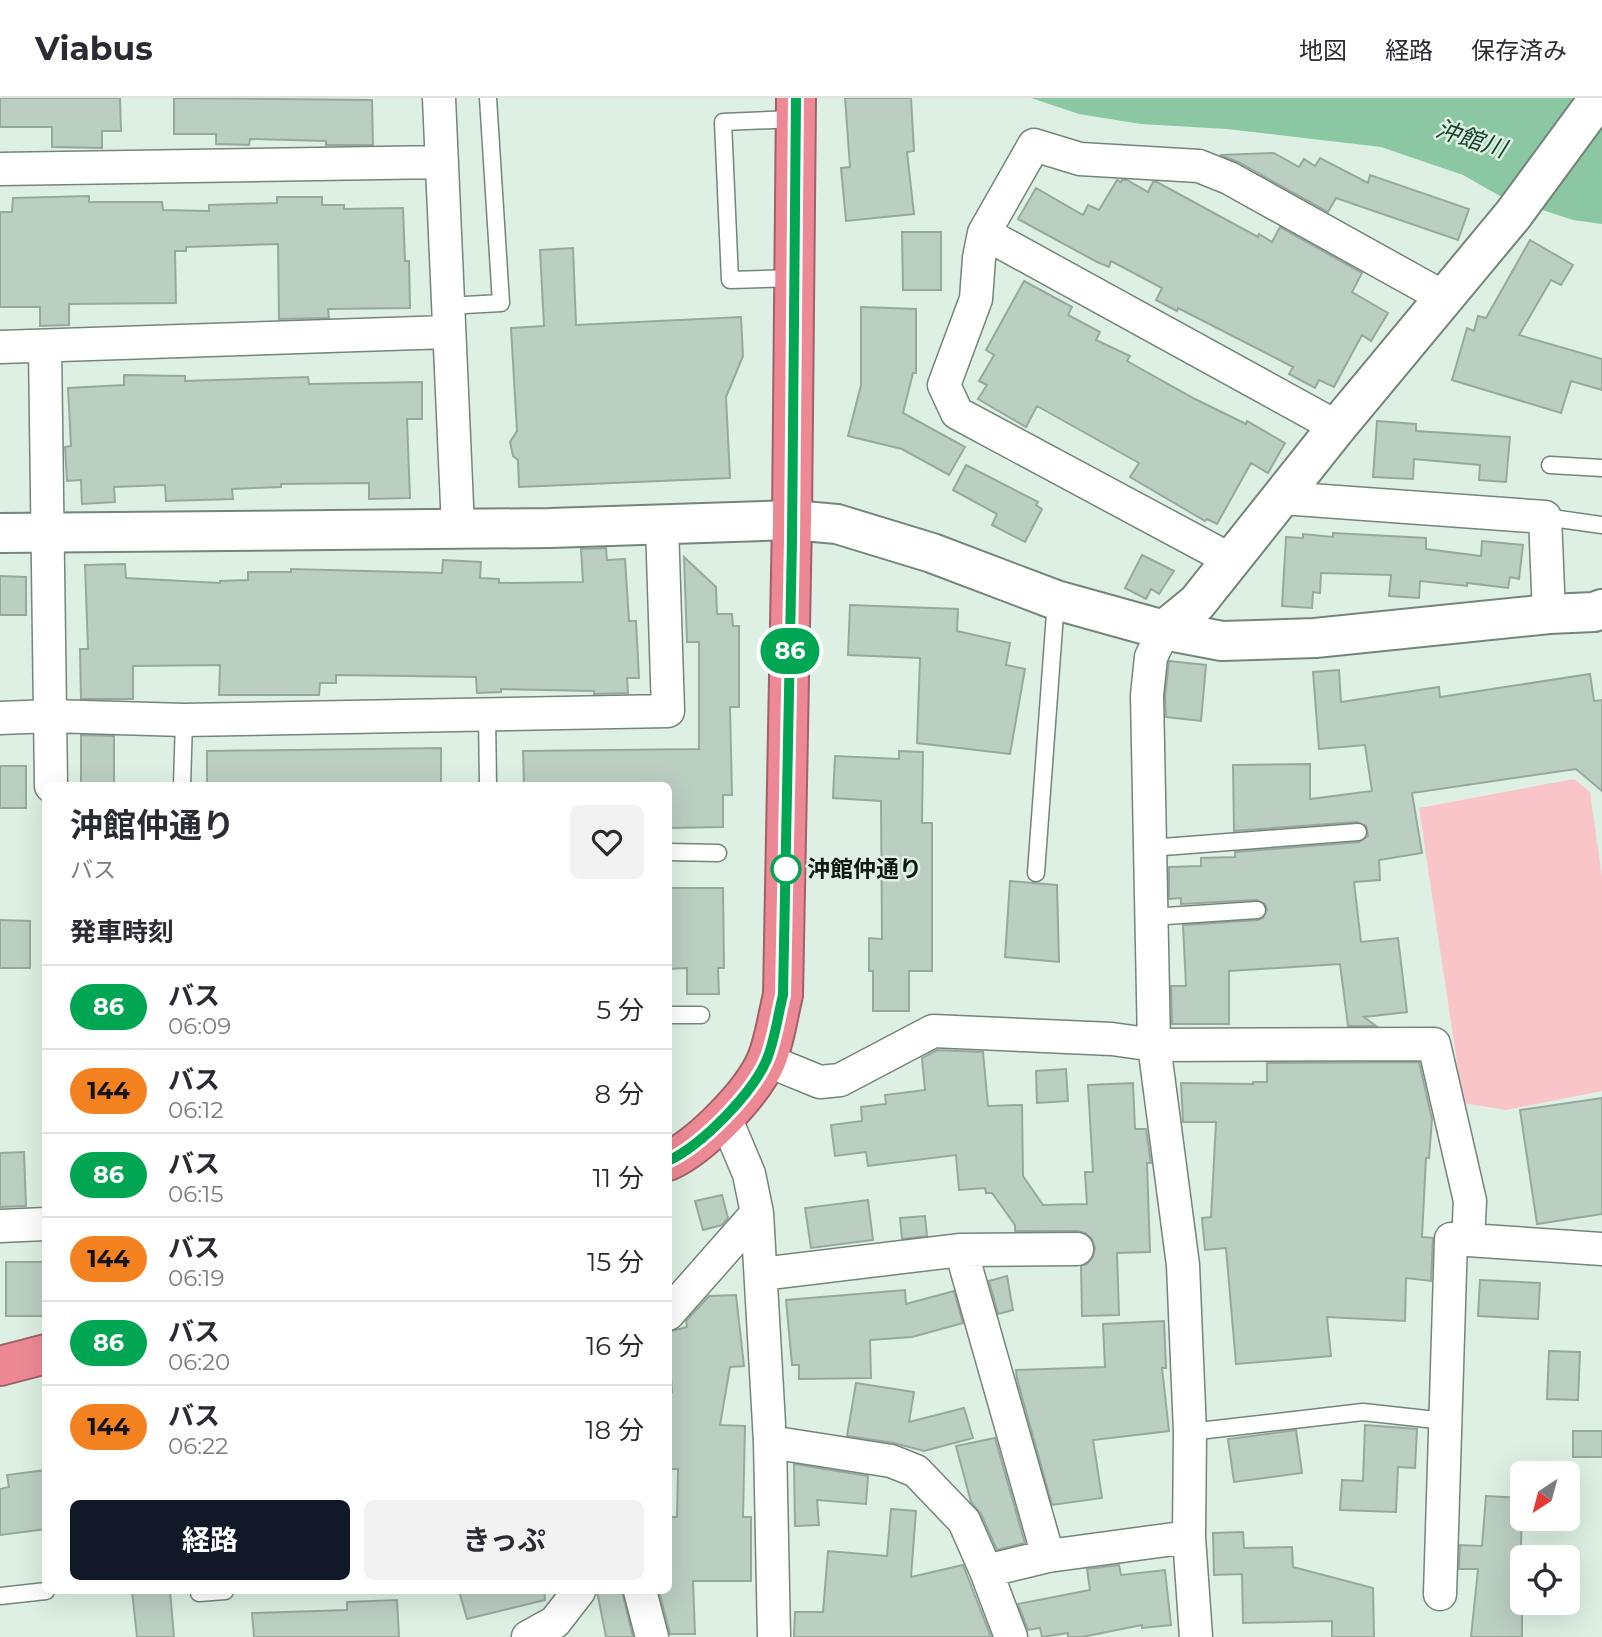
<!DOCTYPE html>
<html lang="ja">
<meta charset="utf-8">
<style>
:root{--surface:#fff;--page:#f2f2f3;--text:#2b2b33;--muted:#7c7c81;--line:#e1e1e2;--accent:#111827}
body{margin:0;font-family:Montserrat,"Noto Sans JP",sans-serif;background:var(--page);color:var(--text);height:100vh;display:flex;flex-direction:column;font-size:26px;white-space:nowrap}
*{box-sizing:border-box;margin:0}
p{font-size:23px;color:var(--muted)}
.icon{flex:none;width:38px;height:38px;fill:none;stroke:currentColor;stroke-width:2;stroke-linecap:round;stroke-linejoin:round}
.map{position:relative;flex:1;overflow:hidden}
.details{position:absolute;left:42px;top:684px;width:630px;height:812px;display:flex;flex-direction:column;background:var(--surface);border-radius:10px;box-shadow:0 7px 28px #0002}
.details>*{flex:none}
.badge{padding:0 14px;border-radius:23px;font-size:24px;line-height:46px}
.needle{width:46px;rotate:216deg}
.tools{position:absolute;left:1510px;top:1363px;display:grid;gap:14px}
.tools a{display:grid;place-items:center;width:70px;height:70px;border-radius:10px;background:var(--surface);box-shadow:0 7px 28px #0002;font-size:35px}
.map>.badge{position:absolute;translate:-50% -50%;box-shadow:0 0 0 4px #fff}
h2{padding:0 28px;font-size:26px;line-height:63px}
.round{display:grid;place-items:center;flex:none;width:74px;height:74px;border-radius:10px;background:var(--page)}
.headline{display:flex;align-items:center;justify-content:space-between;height:119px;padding:0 28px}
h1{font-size:33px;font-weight:700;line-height:52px}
.button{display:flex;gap:14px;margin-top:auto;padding:14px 28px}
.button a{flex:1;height:80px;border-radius:10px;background:var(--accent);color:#fff;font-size:28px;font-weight:700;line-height:80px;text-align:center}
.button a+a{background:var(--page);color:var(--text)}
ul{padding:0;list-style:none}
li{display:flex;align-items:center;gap:21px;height:84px;padding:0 28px;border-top:2px solid var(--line)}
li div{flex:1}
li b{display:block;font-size:26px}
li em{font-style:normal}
li .badge{min-width:77px;font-weight:700;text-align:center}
header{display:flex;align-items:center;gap:42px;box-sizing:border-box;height:98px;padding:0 35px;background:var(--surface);border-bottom:2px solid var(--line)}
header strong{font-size:33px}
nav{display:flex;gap:38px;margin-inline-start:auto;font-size:24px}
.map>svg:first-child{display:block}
.green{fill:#f9c5c9}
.water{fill:#8bc7a3}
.building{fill:#bbcec2;stroke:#97a89d;stroke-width:2}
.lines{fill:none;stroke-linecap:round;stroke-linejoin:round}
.lane-casing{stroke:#74857a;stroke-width:19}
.street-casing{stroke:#74857a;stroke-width:35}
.secondary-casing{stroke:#74857a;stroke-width:42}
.highway-casing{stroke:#a06167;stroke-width:42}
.lane{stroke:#fff;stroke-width:16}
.street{stroke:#fff;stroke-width:32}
.secondary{stroke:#fff;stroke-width:38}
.highway{stroke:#ed8994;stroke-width:38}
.line-casing{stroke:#fff;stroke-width:16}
.line{stroke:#00a651;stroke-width:10}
.stop-dot{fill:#fff;stroke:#00a651;stroke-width:3.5}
.labels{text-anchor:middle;stroke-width:5;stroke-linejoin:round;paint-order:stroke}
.stop-label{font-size:23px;font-weight:bold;fill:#111713;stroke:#ddf0e3;text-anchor:start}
.water-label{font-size:24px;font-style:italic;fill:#16452d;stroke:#ddf0e3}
</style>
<header>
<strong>Viabus</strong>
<nav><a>地図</a><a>経路</a><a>保存済み</a></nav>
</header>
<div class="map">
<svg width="1602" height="1539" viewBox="0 0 1602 1539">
<rect width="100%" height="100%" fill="#ddf0e3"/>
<path class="green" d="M 1574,681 L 1590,694 L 1602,779 L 1602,993 L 1506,1012 L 1463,1005 L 1419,710 Z"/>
<path class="water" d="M 1031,0 L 1575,0 L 1602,7 L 1602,126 L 1573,122 L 1500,98 L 1463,77 L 1381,49 L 1227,31 L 1141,26 L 1079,16 Z"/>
<path class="building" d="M 0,0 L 120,0 L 121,33 L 102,33 L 102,50 L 52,49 L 52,29 L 0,29 Z
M 174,0 L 372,2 L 373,47 L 326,47 L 326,43 L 250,41 L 249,47 L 216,46 L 216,36 L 174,36 Z
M 845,0 L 911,0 L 914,53 L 907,54 L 914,116 L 846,123 L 841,70 L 850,69 Z
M 1274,55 L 1299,69 L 1304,61 L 1315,68 L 1320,60 L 1368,85 L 1370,77 L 1469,111 L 1458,142 L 1336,100 L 1328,114 L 1238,64 L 1220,57 Z
M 1117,82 L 1121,84 L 1122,82 L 1127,82 L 1148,94 L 1153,84 L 1157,84 L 1258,139 L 1259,136 L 1272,144 L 1280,129 L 1362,175 L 1352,194 L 1388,215 L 1371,243 L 1362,237 L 1334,289 L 1319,282 L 1315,290 L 1289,276 L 1293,269 L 1178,210 L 1177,213 L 1156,202 L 1162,190 L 1111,163 L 1109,169 L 1097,164 L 1018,121 L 1036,90 L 1083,117 L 1088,107 L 1099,112 Z
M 89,98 L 89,104 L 162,104 L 163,112 L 209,113 L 209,107 L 277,105 L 277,99 L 322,99 L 322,107 L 344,107 L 344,111 L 403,110 L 405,163 L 409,163 L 410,210 L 328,211 L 329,220 L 279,221 L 278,146 L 186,149 L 186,153 L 175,153 L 176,205 L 69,206 L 69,227 L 40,228 L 40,209 L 0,209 L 0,114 L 12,114 L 13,100 Z
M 902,134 L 941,134 L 941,192 L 903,192 Z
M 1530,142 L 1573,167 L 1561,187 L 1551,182 L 1519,237 L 1602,261 L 1602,292 L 1571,283 L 1561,315 L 1452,282 L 1467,230 L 1474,233 L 1478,218 L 1486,220 Z
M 573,150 L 576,227 L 741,219 L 743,258 L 726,299 L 730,380 L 519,389 L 518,362 L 513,358 L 510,344 L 517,333 L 511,230 L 544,228 L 540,152 Z
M 1024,183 L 1072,209 L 1068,217 L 1100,234 L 1096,242 L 1130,258 L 1127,263 L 1195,301 L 1246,326 L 1247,323 L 1285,345 L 1268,375 L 1251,365 L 1217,426 L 1207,421 L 1205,423 L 1130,379 L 1139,365 L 1037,308 L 1026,329 L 978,301 L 987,287 L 979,283 L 994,257 L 986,252 Z
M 861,209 L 916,211 L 916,275 L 913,275 L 903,315 L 965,349 L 949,377 L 902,351 L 848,338 L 861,287 Z
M 124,277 L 185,278 L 185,283 L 308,279 L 309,286 L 422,284 L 422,321 L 407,321 L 410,400 L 369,401 L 369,385 L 281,386 L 281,389 L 232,391 L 233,401 L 166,403 L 165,387 L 114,389 L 115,404 L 82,406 L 81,382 L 67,383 L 65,349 L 71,348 L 68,290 L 124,287 Z
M 1377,323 L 1416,326 L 1416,333 L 1510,339 L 1506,384 L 1479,382 L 1480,367 L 1414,361 L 1413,381 L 1373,379 Z
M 966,367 L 1038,404 L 1036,407 L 1042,411 L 1025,444 L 992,427 L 997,416 L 953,392 Z
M 1333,435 L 1426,440 L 1426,451 L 1481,458 L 1482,443 L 1523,447 L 1519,481 L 1510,479 L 1508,490 L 1467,485 L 1467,488 L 1420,483 L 1419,500 L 1389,498 L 1391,477 L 1321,475 L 1320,495 L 1313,494 L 1312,510 L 1282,508 L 1286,439 L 1303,440 L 1303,436 L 1333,439 Z
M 606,450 L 607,462 L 625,461 L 629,523 L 636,523 L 639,580 L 627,580 L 628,595 L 594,596 L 594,593 L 501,591 L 501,594 L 477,595 L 476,579 L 336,577 L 336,585 L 320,585 L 319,597 L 219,597 L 220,567 L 133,568 L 133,601 L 81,601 L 80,551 L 88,551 L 85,467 L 125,466 L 126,480 L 220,485 L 220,483 L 248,482 L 248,474 L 291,474 L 291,471 L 442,475 L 443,462 L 481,464 L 480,480 L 499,481 L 499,485 L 583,484 L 581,451 Z
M 1142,457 L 1174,473 L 1159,496 L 1151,491 L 1146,501 L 1125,490 Z
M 684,459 L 716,489 L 717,516 L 732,516 L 733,528 L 739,528 L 739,609 L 730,609 L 732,697 L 723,697 L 723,729 L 668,730 L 668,688 L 524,688 L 523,653 L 699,651 L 699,544 L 687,544 Z
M 0,478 L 26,479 L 26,517 L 0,517 Z
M 850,507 L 958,511 L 957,533 L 1010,545 L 1006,567 L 1025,571 L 1010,656 L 917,645 L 920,560 L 848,557 Z
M 1169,563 L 1206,567 L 1201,623 L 1166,619 L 1165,598 Z
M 1339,572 L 1341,604 L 1439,589 L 1440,599 L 1590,576 L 1594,603 L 1602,602 L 1602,693 L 1576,671 L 1412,695 L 1422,755 L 1379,762 L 1380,782 L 1354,784 L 1361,844 L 1398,840 L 1407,914 L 1364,919 L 1376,928 L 1348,928 L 1340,866 L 1229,873 L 1229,926 L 1172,926 L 1171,888 L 1186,888 L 1183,827 L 1258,822 L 1263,820 L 1267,812 L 1265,806 L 1256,802 L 1181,806 L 1181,800 L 1169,801 L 1169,769 L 1201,768 L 1201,760 L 1235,759 L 1235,754 L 1359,744 L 1368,738 L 1366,728 L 1357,724 L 1234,733 L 1233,667 L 1310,666 L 1310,701 L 1372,693 L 1365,647 L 1319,651 L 1313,574 Z
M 81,637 L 114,638 L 114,688 L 81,688 Z
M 441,650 L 441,688 L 207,688 L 207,653 Z
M 899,653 L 923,654 L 922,725 L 932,725 L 932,873 L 909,873 L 909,913 L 873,913 L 873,873 L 869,873 L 869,840 L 882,841 L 881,703 L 833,700 L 835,658 L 899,661 Z
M 0,668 L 26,668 L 26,710 L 0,710 Z
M 1010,783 L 1057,787 L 1059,864 L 1005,859 Z
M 668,790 L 723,790 L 724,870 L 718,870 L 719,896 L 687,896 L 687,870 L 668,871 Z
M 0,822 L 30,823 L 30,870 L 0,870 Z
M 937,952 L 983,954 L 988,1008 L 1022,1007 L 1023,1078 L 1043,1107 L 1087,1106 L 1085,1074 L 1093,1074 L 1088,987 L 1133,985 L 1135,1031 L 1146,1031 L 1151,1065 L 1147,1065 L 1150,1154 L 1117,1155 L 1119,1217 L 1082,1218 L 1081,1168 L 1087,1166 L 1093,1159 L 1095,1150 L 1092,1141 L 1085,1135 L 1077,1133 L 1015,1133 L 1015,1127 L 992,1095 L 986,1095 L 985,1090 L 959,1092 L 956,1057 L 868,1068 L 866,1054 L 835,1058 L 831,1027 L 862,1023 L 861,1009 L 886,1006 L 885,997 L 925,992 L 922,960 Z
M 1419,964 L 1432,1021 L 1429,1060 L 1426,1060 L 1422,1139 L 1433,1140 L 1431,1183 L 1406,1180 L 1405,1223 L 1327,1219 L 1331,1258 L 1236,1266 L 1226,1150 L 1205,1152 L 1202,1120 L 1211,1119 L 1216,1024 L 1183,1024 L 1181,985 L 1253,986 L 1253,984 L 1267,984 L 1267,965 Z
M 1066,971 L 1068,1003 L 1037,1005 L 1036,973 Z
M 1602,1000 L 1602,1116 L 1537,1126 L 1520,1012 Z
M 24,1054 L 26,1108 L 0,1109 L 0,1055 Z
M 722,1097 L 728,1120 L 722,1127 L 703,1132 L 695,1103 Z
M 868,1102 L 873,1142 L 811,1150 L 805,1110 Z
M 925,1118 L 927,1138 L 902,1141 L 900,1120 Z
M 6,1164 L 46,1164 L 46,1218 L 6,1218 Z
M 1007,1178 L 1013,1212 L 998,1216 L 989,1183 Z
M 1480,1182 L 1540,1185 L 1538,1221 L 1478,1218 Z
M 905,1192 L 906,1206 L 954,1193 L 963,1225 L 912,1239 L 870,1242 L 871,1280 L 799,1281 L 799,1267 L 792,1267 L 786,1202 Z
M 736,1197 L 744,1268 L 730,1269 L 720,1327 L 745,1328 L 743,1419 L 751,1419 L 751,1483 L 693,1483 L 695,1536 L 670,1536 L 659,1493 L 668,1493 L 668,1419 L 677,1419 L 678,1371 L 668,1371 L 668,1293 L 672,1294 L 668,1234 L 687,1229 L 686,1223 L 709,1198 Z
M 1164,1223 L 1166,1270 L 1162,1270 L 1169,1333 L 1093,1342 L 1102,1400 L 1052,1407 L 1017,1281 L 1016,1272 L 1105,1269 L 1103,1226 Z
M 1549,1253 L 1580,1254 L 1578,1302 L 1547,1301 Z
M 856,1285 L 914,1294 L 909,1324 L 964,1310 L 973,1340 L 924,1353 L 894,1345 L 847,1338 Z
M 1365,1327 L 1417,1331 L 1415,1370 L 1398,1369 L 1396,1414 L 1340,1412 L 1342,1382 L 1363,1383 Z
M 1296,1332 L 1302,1375 L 1234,1384 L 1228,1341 Z
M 1573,1333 L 1602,1333 L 1602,1359 L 1573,1359 Z
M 995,1340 L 1025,1445 L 997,1452 L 981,1416 L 971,1404 L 956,1348 Z
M 794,1366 L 868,1378 L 866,1406 L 817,1402 L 819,1427 L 795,1428 Z
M 46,1372 L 46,1431 L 0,1437 L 0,1391 L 9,1389 L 7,1377 Z
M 1486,1398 L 1522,1400 L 1521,1450 L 1532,1451 L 1532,1460 L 1522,1460 L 1522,1539 L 1471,1539 L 1478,1471 L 1459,1471 L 1460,1447 L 1482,1448 Z
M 891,1411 L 916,1413 L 911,1479 L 963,1467 L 991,1539 L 794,1539 L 795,1514 L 823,1514 L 828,1453 L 887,1458 Z
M 1243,1434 L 1244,1450 L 1292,1449 L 1293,1469 L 1373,1490 L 1374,1539 L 1332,1539 L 1332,1523 L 1243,1525 L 1242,1476 L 1214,1477 L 1213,1435 Z
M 1119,1467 L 1121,1477 L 1165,1472 L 1171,1527 L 1142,1530 L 1142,1527 L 1082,1539 L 1068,1539 L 1068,1535 L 1042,1539 L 1040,1530 L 1028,1532 L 1018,1506 L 1090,1492 L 1087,1471 Z
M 132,1493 L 170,1493 L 174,1539 L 137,1539 Z
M 459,1493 L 544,1493 L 545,1502 L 467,1521 Z
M 597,1493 L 622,1493 L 633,1539 L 606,1539 Z
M 397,1502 L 399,1539 L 254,1539 L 252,1515 L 347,1512 L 347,1504 Z"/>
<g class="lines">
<defs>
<path id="lane" d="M 795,21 L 723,24 L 730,182 L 795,180
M 447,208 L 501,205 L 488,0
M 1550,367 L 1602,370
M 1545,419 L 1602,427
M 487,615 L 488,688
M 182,688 L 184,622
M 1150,750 L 1358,734
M 668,754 L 718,755
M 1036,775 L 1056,502
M 1151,819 L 1257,812
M 668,917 L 701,917
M 1190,1334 L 1363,1314 L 1445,1323
M 199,1495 L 225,1493
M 0,1498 L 46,1493"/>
<path id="street" d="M 439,0 L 458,430
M 0,71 L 442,64
M 984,135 L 1337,329
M 0,249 L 448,234
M 45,249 L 51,688
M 1282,400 L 1545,419 L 1549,516
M 1231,462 L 957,315 L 944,287 L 976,201 L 979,160 L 984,135 L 1034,47 L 1080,61 L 1199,68 L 1229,80 L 1445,200
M 1164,532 L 1151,559 L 1147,597 L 1154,947 L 1183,1167 L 1190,1334 L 1189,1439 L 1196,1539
M 0,620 L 51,618 L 184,622 L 668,613 L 662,427
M 766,962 L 820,984 L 840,982 L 933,933 L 1112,941 L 1154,947 L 1434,946 L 1470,1103 L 1468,1142 L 1602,1151
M 725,1019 L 749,1076 L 757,1115 L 770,1344 L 774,1539
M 0,1128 L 46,1126
M 761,1176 L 961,1152
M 668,1216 L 757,1115
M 770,1344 L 891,1363 L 916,1373 L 964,1423 L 986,1473
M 1048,1458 L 961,1152 L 1077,1151
M 640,1493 L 652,1539
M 1440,1496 L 1451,1141 L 1468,1142
M 528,1539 L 555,1524 L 579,1493
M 1011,1539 L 986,1473 L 1048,1458 L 1189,1439"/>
<path id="secondary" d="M 0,435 L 550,430 L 792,422 L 837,426 L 932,455 L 1056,502 L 1164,532 L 1222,543 L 1315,540 L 1549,516 L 1594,514 L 1602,511
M 1164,532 L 1197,505 L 1337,329 L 1513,117 L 1599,0"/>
<path id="highway" d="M 668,1063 C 701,1048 753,995 767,961 C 775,941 778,917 783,897 L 792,422 L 796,0
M 0,1268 L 46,1256"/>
</defs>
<use href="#lane" class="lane-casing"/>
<use href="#street" class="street-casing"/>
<use href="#secondary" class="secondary-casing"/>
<use href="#highway" class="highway-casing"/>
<use href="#lane" class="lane"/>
<use href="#street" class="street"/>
<use href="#secondary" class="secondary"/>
<use href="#highway" class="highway"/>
</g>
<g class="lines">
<defs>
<path id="line" d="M 668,1063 C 702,1047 753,995 767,961 C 775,941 778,917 783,897 L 792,442 L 796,0"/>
</defs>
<use href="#line" class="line-casing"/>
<use href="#line" class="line"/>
</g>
<circle class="stop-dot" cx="786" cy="771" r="14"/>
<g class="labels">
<g class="stop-label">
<text x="807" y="779">沖館仲通り</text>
</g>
<g class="water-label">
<text transform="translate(1471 41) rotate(18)" y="8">沖館川</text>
</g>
</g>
</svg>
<div class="tools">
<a><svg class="needle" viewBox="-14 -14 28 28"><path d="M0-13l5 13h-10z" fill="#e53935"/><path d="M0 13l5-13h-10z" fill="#7c7c81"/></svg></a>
<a><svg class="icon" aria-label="locate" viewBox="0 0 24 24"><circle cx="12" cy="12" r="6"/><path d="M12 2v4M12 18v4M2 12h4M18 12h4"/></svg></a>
</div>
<b class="badge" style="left:790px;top:553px;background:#00a651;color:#fff">86</b>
<section class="details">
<div class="headline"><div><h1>沖館仲通り</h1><p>バス</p></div><a class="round"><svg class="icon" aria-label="heart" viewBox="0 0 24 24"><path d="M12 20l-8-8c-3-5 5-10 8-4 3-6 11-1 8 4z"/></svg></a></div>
<h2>発車時刻</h2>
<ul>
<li><span class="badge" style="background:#00a651;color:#fff">86</span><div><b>バス</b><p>06:09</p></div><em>5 分</em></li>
<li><span class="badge" style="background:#f58220;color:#111">144</span><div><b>バス</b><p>06:12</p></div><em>8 分</em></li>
<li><span class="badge" style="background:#00a651;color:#fff">86</span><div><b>バス</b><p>06:15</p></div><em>11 分</em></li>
<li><span class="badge" style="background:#f58220;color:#111">144</span><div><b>バス</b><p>06:19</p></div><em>15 分</em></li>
<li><span class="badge" style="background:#00a651;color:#fff">86</span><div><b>バス</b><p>06:20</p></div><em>16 分</em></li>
<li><span class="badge" style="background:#f58220;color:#111">144</span><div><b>バス</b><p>06:22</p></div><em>18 分</em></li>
</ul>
<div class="button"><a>経路</a><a>きっぷ</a></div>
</section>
</div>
